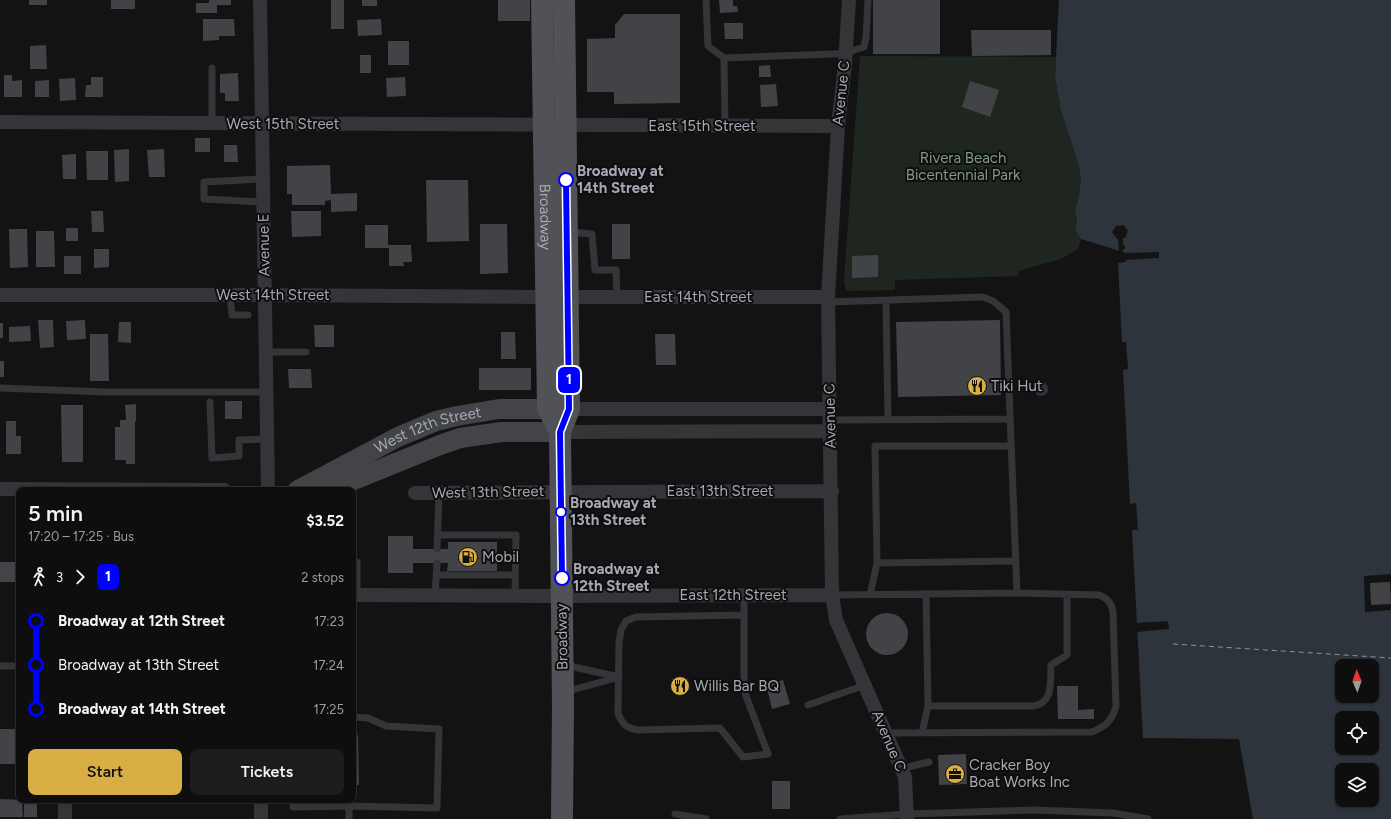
<!DOCTYPE html>
<meta charset="utf-8">
<style>
:root{--surface:#0e0e0f;--page:#1c1c1d;--text:#f1f3f6;--muted:#9b9c9e;--line:#2e2e2f;--accent:#d9af45}
body{margin:0;font-family:Figtree,sans-serif;background:var(--page);color:var(--text);height:100vh;display:flex;flex-direction:column;font-size:15px;white-space:nowrap}
*{box-sizing:border-box;margin:0}
p{font-size:13px;color:var(--muted)}
.icon{flex:none;width:22px;height:22px;fill:none;stroke:currentColor;stroke-width:2;stroke-linecap:round;stroke-linejoin:round}
.map{position:relative;flex:1;overflow:hidden}
.details{position:absolute;left:16px;top:487px;width:340px;height:316px;display:flex;flex-direction:column;background:var(--surface);border-radius:8px;box-shadow:0 1px 3px #0004,0 0 0 1px var(--line)}
.details>*{flex:none}
.badge{padding:0 8px;border-radius:6px;font-size:14px;line-height:26px}
.needle{width:26px;rotate:358deg}
.buttons{position:absolute;left:1335px;top:659px;display:grid;gap:8px}
.buttons a{display:grid;place-items:center;width:44px;height:44px;border-radius:8px;background:var(--surface);box-shadow:0 1px 3px #0004,0 0 0 1px var(--line);font-size:20px}
.map>.badge{position:absolute;translate:-50% -50%;box-shadow:0 0 0 2px #fff}
.legs{display:flex;align-items:center;gap:6px;height:44px;padding:0 12px;font-size:13px}
.legs p{margin-inline-start:auto}
.head{display:flex;align-items:center;justify-content:space-between;height:68px;padding:0 12px}
h1{font-size:22px;font-weight:600;line-height:30px}
.button{display:flex;gap:8px;margin-top:auto;padding:8px 12px}
.button a{flex:1;height:46px;border-radius:8px;background:var(--accent);color:#111;font-size:16px;font-weight:600;line-height:46px;text-align:center}
.button a+a{background:var(--page);color:var(--text)}
ul{padding:0 12px;list-style:none}
li{display:flex;align-items:center;gap:14px;height:44px;font-size:15px}
li i{display:grid;place-items:center;width:6px;height:100%;margin:0 5px;background:currentColor}
li i::after{content:'';width:10px;height:10px;margin:-5px;border:3px solid;border-radius:50%;background:var(--surface)}
li p{margin-inline-start:auto}
li:first-child i{background:linear-gradient(#0000 50%,currentColor 0)}
li:last-child i{background:linear-gradient(currentColor 50%,#0000 0)}
.map>svg:first-child{display:block}
.green{fill:#1f2620}
.water{fill:#2e343b;fill-rule:evenodd}
.pier{fill:#131314}
.lines{fill:none;stroke-linecap:round;stroke-linejoin:round}
.ferry{stroke:#8195aa;stroke-width:1;stroke-dasharray:5 4;stroke-linecap:butt}
.building{fill:#424347}
.lane{stroke:#343538;stroke-width:7}
.street{stroke:#343538;stroke-width:14}
.secondary{stroke:#424448;stroke-width:20}
.primary{stroke:#515257;stroke-width:22}
.line-1-casing{stroke:#fff;stroke-width:9}
.line-1{stroke:#00f;stroke-width:6}
.stop-1-dot{fill:#fff;stroke:#00f;stroke-width:2}
.labels{text-anchor:middle;stroke-width:4;stroke-linejoin:round;paint-order:stroke}
.street-label{font-size:15px;fill:#a6a9b3;stroke:#0e0e0f}
.park-label{font-size:15px;fill:#7f9b82;stroke:#0e0e0f}
.stop-label{font-size:15px;font-weight:bold;fill:#a6a9b3;stroke:#0e0e0f;text-anchor:start}
.poi-label{font-size:15px;fill:#a6a9b3;stroke:#0e0e0f;text-anchor:start}
</style>
<div class="map">
<svg width="1391" height="819" viewBox="0 0 1391 819">
<rect width="100%" height="100%" fill="#131314"/>
<path class="green" d="M 860,56 L 1056,57 L 1055,77 L 1061,111 L 1078,163 L 1081,178 L 1079,195 L 1075,211 L 1077,220 L 1075,230 L 1081,239 L 1078,249 L 1061,259 L 1018,271 L 1018,276 L 895,280 L 895,290 L 846,291 L 844,280 Z"/>
<path class="water" d="M 1059,0 L 1391,0 L 1391,819 L 1253,819 L 1239,739 L 1143,738 L 1132,530 L 1138,530 L 1136,503 L 1130,504 L 1123,370 L 1128,369 L 1126,342 L 1122,342 L 1118,263 L 1126,262 L 1126,253 L 1123,252 L 1081,239 L 1075,230 L 1077,220 L 1075,211 L 1079,195 L 1081,178 L 1078,163 L 1061,111 L 1055,77 ZM 1342,666 L 1372,666 L 1372,696 L 1342,696 ZM 1342,718 L 1372,718 L 1372,748 L 1342,748 ZM 1342,770 L 1372,770 L 1372,800 L 1342,800 Z
M1034 389a7 7 0 1 1 14 0a7 7 0 1 1-14 0Z"/>
<path class="pier" d="M 1124,225 L 1128,231 L 1125,238 L 1123,238 L 1123,245 L 1125,245 L 1125,249 L 1123,249 L 1123,252 L 1119,251 L 1118,239 L 1117,239 L 1112,232 L 1116,226 Z
M 1159,252 L 1159,258 L 1126,260 L 1126,253 Z
M 1391,574 L 1391,610 L 1365,612 L 1364,576 Z
M 1168,621 L 1169,629 L 1137,632 L 1137,623 Z"/>
<g class="lines">
<path class="ferry" d="M 1173,644 L 1391,658"/>
</g>
<path class="building" d="M 29,0 L 47,0 L 47,5 L 29,5 Z
M 111,0 L 135,0 L 135,9 L 111,9 Z
M 209,0 L 231,0 L 231,5 L 217,5 L 217,13 L 196,13 L 196,3 L 209,3 Z
M 331,0 L 344,0 L 344,29 L 331,29 Z
M 362,0 L 377,0 L 377,6 L 362,6 Z
M 498,0 L 530,0 L 530,21 L 498,21 Z
M 719,0 L 733,0 L 733,6 L 737,6 L 738,12 L 720,13 Z
M 873,0 L 940,0 L 940,54 L 873,54 Z
M 624,14 L 680,14 L 680,103 L 614,104 L 614,92 L 587,92 L 587,39 L 615,38 L 615,25 Z
M 203,19 L 234,19 L 235,36 L 219,36 L 219,40 L 203,41 Z
M 381,19 L 382,35 L 358,36 L 357,20 Z
M 724,23 L 743,23 L 743,39 L 725,39 Z
M 971,30 L 1051,30 L 1051,55 L 972,56 Z
M 388,41 L 409,41 L 409,65 L 388,65 Z
M 46,45 L 47,69 L 30,69 L 30,46 Z
M 360,55 L 371,55 L 371,73 L 360,73 Z
M 770,65 L 771,77 L 759,77 L 759,66 Z
M 238,73 L 239,101 L 225,101 L 225,93 L 220,93 L 220,74 Z
M 4,75 L 12,75 L 12,81 L 22,80 L 22,97 L 4,97 Z
M 91,77 L 103,77 L 103,97 L 85,97 L 86,85 L 91,85 Z
M 405,77 L 406,96 L 387,97 L 386,78 Z
M 75,78 L 76,100 L 60,101 L 59,79 Z
M 49,80 L 49,97 L 35,97 L 35,81 Z
M 970,81 L 999,90 L 990,117 L 962,107 Z
M 776,84 L 778,106 L 761,107 L 760,85 Z
M 195,138 L 210,138 L 210,152 L 195,152 Z
M 224,145 L 237,145 L 238,162 L 224,162 Z
M 129,149 L 129,181 L 115,182 L 114,150 Z
M 164,149 L 165,177 L 149,177 L 147,150 Z
M 86,151 L 108,151 L 108,180 L 87,180 Z
M 76,154 L 76,179 L 63,179 L 62,155 Z
M 330,165 L 331,194 L 357,193 L 357,211 L 331,212 L 331,200 L 325,201 L 325,205 L 292,205 L 292,194 L 287,194 L 287,166 Z
M 426,180 L 468,180 L 469,241 L 427,242 Z
M 91,211 L 103,211 L 104,232 L 92,232 Z
M 291,211 L 321,211 L 321,236 L 292,237 Z
M 480,224 L 507,224 L 508,273 L 480,274 Z
M 612,224 L 630,224 L 630,259 L 612,259 Z
M 365,225 L 388,225 L 388,245 L 411,245 L 412,262 L 403,262 L 404,266 L 389,266 L 389,248 L 365,248 Z
M 66,228 L 78,228 L 78,241 L 66,241 Z
M 9,229 L 27,229 L 28,267 L 10,268 Z
M 36,231 L 54,231 L 55,267 L 36,267 Z
M 94,249 L 109,249 L 109,267 L 94,268 Z
M 878,255 L 878,277 L 852,278 L 852,256 Z
M 64,256 L 81,256 L 81,274 L 64,274 Z
M 38,320 L 53,320 L 54,347 L 40,348 Z
M 85,320 L 86,339 L 67,340 L 66,321 Z
M 1000,320 L 1001,395 L 898,397 L 896,322 Z
M 119,322 L 131,322 L 131,343 L 118,342 Z
M 0,323 L 3,323 L 3,338 L 0,338 Z
M 314,325 L 334,325 L 334,347 L 315,347 Z
M 30,326 L 31,341 L 9,342 L 9,327 Z
M 501,332 L 515,332 L 516,359 L 501,359 Z
M 90,334 L 108,334 L 109,381 L 90,381 Z
M 655,334 L 675,334 L 676,365 L 656,365 Z
M 0,361 L 4,361 L 4,377 L 0,377 Z
M 479,368 L 531,368 L 531,390 L 479,390 Z
M 288,369 L 311,369 L 312,388 L 289,388 Z
M 225,401 L 242,401 L 242,419 L 225,419 Z
M 136,404 L 136,421 L 135,422 L 135,464 L 126,464 L 126,460 L 115,460 L 115,427 L 120,427 L 120,420 L 126,420 L 125,405 Z
M 61,405 L 83,405 L 83,462 L 62,462 Z
M 6,421 L 16,421 L 16,436 L 21,436 L 21,454 L 6,454 Z
M 388,536 L 413,536 L 413,549 L 448,549 L 448,542 L 497,542 L 497,571 L 447,571 L 448,563 L 413,563 L 413,573 L 388,573 Z
M 1390,582 L 1391,604 L 1371,605 L 1370,583 Z
M866 634a21 21 0 1 1 42 0a21 21 0 1 1-42 0Z
M 783,680 L 790,704 L 772,709 L 766,685 Z
M 1057,686 L 1078,686 L 1078,710 L 1094,709 L 1094,719 L 1058,719 Z
M 0,729 L 19,729 L 19,764 L 0,764 Z
M 353,735 L 358,735 L 359,785 L 353,785 Z
M 966,754 L 967,784 L 939,785 L 938,755 Z
M 772,781 L 790,781 L 790,809 L 772,809 Z
M 0,799 L 22,800 L 23,817 L 0,817 Z
M 37,803 L 37,817 L 24,817 L 24,804 Z"/>
<g class="lines">
<path class="lane" d="M 706,0 L 708,46 L 724,58 L 834,54 L 845,53 L 864,47 L 866,38 L 868,0
M 724,58 L 725,126
M 212,68 L 212,123
M 263,179 L 204,182 L 204,199 L 263,202
M 569,232 L 592,234 L 595,270 L 616,270 L 617,297
M 230,295 L 232,315 L 248,315
M 886,301 L 888,420
M 828,302 L 983,297 L 993,301 L 1006,312 L 1017,593 L 832,595
M 266,352 L 306,352
M 0,388 L 105,392 L 266,392
M 210,402 L 212,458 L 239,456 L 239,440 L 267,439
M 830,420 L 1010,419
M 1011,446 L 875,446 L 877,563 L 1015,561
M 438,535 L 516,535 L 515,596
M 437,549 L 439,493
M 357,562 L 357,595
M 436,575 L 515,575
M 870,595 L 877,563
M 435,596 L 437,563
M 744,615 L 744,683 L 746,696 L 768,754 L 743,757 L 720,728 L 638,730 C 626,728 622,724 618,713 L 619,643 L 621,630 L 626,621 L 636,617 Z
M 744,615 L 744,595
M 565,665 L 619,677 L 565,692
M 0,666 L 19,666
M 808,705 L 865,685
M 928,706 L 1033,706 C 1054,703 1050,682 1051,665 L 1067,655 L 1067,595
M 885,733 L 1092,732 C 1106,726 1112,721 1116,706 L 1113,612 C 1112,603 1107,598 1099,595 L 1017,593
M 922,733 L 928,706 L 926,594
M 900,767 L 908,767 L 929,762
M 294,800 L 293,807 L 349,806 L 437,808 L 439,729 L 386,726 L 368,718 L 353,717
M 675,814 L 706,819
M 349,819 L 349,806
M 840,819 L 907,814 L 1035,810 L 1113,813 L 1148,819"/>
<path class="street" d="M 260,0 L 268,490
M 849,0 L 845,64 L 838,126 L 828,297 L 832,595 L 836,620 L 905,777 L 907,819
M 0,122 L 838,126
M 0,295 L 265,295 L 546,297
M 568,297 L 828,297
M 569,409 L 829,409
M 560,432 L 830,431
M 0,489 L 224,490
M 415,493 L 832,491
M 353,595 L 543,596 L 832,595
M 65,819 L 65,800
M 261,819 L 261,800"/>
<g class="secondary">
<path id="s1" d="M 298,490 L 398,437 L 436,421 L 457,416 L 499,409 L 563,409"/>
<path d="M 329,490 L 440,445 L 460,438 L 501,432 L 560,432"/>
<path d="M 0,572 L 19,572"/>
</g>
<g class="primary">
<path id="s2" d="M 542,0 L 548,408 L 560,432"/>
<path d="M 562,819 L 563,706 L 560,432 L 569,409 L 564,0"/>
</g>
</g>
<g class="lines">
<defs>
<path id="line-1" d="M 562,578 L 560,432 L 569,409 L 566,180"/>
</defs>
<use href="#line-1" class="line-1-casing"/>
<use href="#line-1" class="line-1"/>
</g>
<defs>
<symbol id="restaurant-disc" viewBox="-11 -11 22 22"><circle r="9.5" fill="#d9af45" stroke="#0e0e0f"/><path d="M-5-6h1v4h1v-4h1v4h1v-4h1v5L-1.5 .5V6h-2V.5L-5-1ZM5-6V6H3V1.5H1.5Q1.5-4 5-6Z" fill="#111"/></symbol>
<symbol id="fuel-disc" viewBox="-11 -11 22 22"><circle r="9.5" fill="#d9af45" stroke="#0e0e0f"/><path d="M-5.5-6h7V0h2V4h1.3V-2.5L3-4.5l.8-.8L6-3V5H2.5V1h-1V6h-7ZM-4.2-4.7v3.2H.2V-4.7Z" fill="#111"/></symbol>
<symbol id="office-disc" viewBox="-11 -11 22 22"><circle r="9.5" fill="#d9af45" stroke="#0e0e0f"/><path d="M-6-3h4V-5.5h4V-3h4V5H-6ZM-1-4.5V-3h2v-1.5ZM-6 0V1H6V0Z" fill="#111"/></symbol>
</defs>
<g fill-rule="evenodd">
<use href="#restaurant-disc" x="966" y="375" width="22" height="22"/>
<use href="#fuel-disc" x="457" y="546" width="22" height="22"/>
<use href="#restaurant-disc" x="669" y="675" width="22" height="22"/>
<use href="#office-disc" x="944" y="763" width="22" height="22"/>
</g>
<g class="stop-1-dot">
<circle cx="566" cy="180" r="7"/>
<circle cx="561" cy="512" r="5"/>
<circle cx="562" cy="578" r="7"/>
</g>
<g class="labels">
<g class="street-label">
<text transform="translate(841 93) rotate(-84)" y="5">Avenue C</text>
<text x="283" y="129">West 15th Street</text>
<text x="702" y="131">East 15th Street</text>
<text dy="5" stroke="none"><textPath href="#s2" startOffset="217">Broadway</textPath></text>
<text transform="translate(264 245) rotate(-91)" y="5">Avenue E</text>
<text x="273" y="300">West 14th Street</text>
<text x="698" y="302">East 14th Street</text>
<text transform="translate(830 416) rotate(-91)" y="5">Avenue C</text>
<text dy="5" stroke="none"><textPath href="#s1" startOffset="144">West 12th Street</textPath></text>
<text x="720" y="496">East 13th Street</text>
<text transform="translate(488 492) rotate(-1)" y="5">West 13th Street</text>
<text x="733" y="600">East 12th Street</text>
<text transform="translate(562 637) rotate(-91)" y="5">Broadway</text>
<text transform="translate(889 741) rotate(67)" y="5">Avenue C</text>
</g>
<g class="park-label">
<text x="963" y="163">Rivera Beach<tspan x="963" dy="17">Bicentennial Park</tspan></text>
</g>
<g class="stop-label">
<text x="577" y="176">Broadway at<tspan x="577" dy="17">14th Street</tspan></text>
<text x="570" y="508">Broadway at<tspan x="570" dy="17">13th Street</tspan></text>
<text x="573" y="574">Broadway at<tspan x="573" dy="17">12th Street</tspan></text>
</g>
<g class="poi-label">
<text x="991" y="391">Tiki Hut</text>
<text x="482" y="562">Mobil</text>
<text x="694" y="691">Willis Bar BQ</text>
<text x="969" y="770">Cracker Boy<tspan x="969" dy="17">Boat Works Inc</tspan></text>
</g>
</g>
</svg>
<div class="buttons">
<a><svg class="needle" viewBox="-14 -14 28 28"><path d="M0-13l5 13h-10z" fill="#e53935"/><path d="M0 13l5-13h-10z" fill="#9b9c9e"/></svg></a>
<a><svg class="icon" aria-label="locate" viewBox="0 0 24 24"><circle cx="12" cy="12" r="6"/><path d="M12 2v4M12 18v4M2 12h4M18 12h4"/></svg></a>
<a><svg class="icon" aria-label="layers" viewBox="0 0 24 24"><path d="M12 4l9 5-9 5-9-5zM3 14l9 5 9-5"/></svg></a>
</div>
<b class="badge" style="left:569px;top:380px;background:#00f;color:#fff">1</b>
<section class="details">
<div class="head"><div><h1>5 min</h1><p>17:20 – 17:25 · Bus</p></div><b>$3.52</b></div>
<div class="legs"><svg class="icon" aria-label="walk" viewBox="0 0 24 24"><circle cx="13" cy="4" r="2"/><path d="M13 8l-2 6 4 7M11 14l-3 7M7 12l3-4h3l4 4"/></svg>3<svg class="icon" aria-label="forward" viewBox="0 0 24 24"><path d="M9 5l7 7-7 7"/></svg><b class="badge" style="background:#00f;color:#fff">1</b><p>2 stops</p></div>
<ul>
<li><i style="color:#00f"></i><b>Broadway at 12th Street</b><p>17:23</p></li>
<li><i style="color:#00f"></i><span>Broadway at 13th Street</span><p>17:24</p></li>
<li><i style="color:#00f"></i><b>Broadway at 14th Street</b><p>17:25</p></li>
</ul>
<div class="button"><a>Start</a><a>Tickets</a></div>
</section>
</div>
